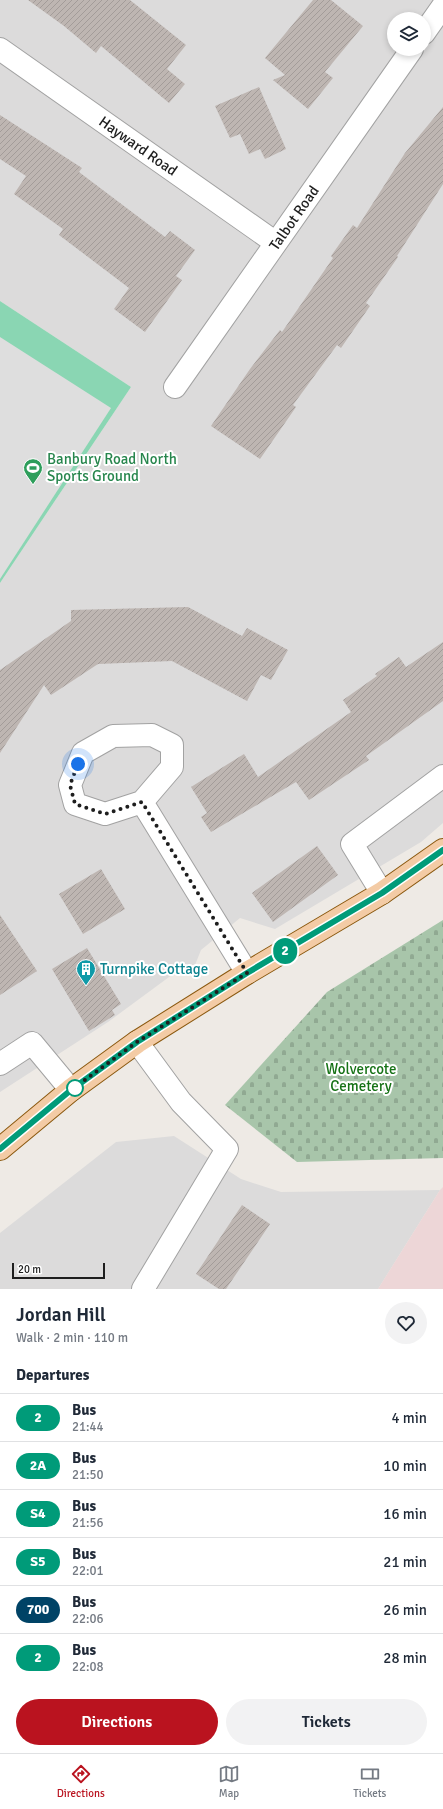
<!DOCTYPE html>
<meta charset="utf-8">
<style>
:root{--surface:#fff;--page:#f2f2f3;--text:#1f2937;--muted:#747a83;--line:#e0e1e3;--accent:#ba131f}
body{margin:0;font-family:Signika,sans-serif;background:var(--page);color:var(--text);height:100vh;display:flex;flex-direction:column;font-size:15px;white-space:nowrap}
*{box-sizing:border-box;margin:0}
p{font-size:13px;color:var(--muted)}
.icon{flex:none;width:22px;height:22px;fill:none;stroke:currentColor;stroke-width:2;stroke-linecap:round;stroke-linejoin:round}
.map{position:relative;height:1289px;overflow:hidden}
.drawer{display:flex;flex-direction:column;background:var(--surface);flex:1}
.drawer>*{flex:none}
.badge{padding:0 8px;border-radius:13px;font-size:14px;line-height:26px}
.controls{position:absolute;left:387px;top:12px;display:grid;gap:8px}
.controls a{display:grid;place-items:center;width:44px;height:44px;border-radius:50%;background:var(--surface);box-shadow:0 2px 6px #0003;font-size:20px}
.scale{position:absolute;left:12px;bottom:10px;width:93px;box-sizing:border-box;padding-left:4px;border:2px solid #1e1e1e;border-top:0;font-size:11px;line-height:14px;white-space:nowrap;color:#1e1e1e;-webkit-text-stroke:3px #fff;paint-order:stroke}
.you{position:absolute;width:20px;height:20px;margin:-10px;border:3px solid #fff;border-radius:50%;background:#1a73e8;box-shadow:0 0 0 6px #1a73e833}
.map>.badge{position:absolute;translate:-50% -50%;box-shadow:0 0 0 2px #fff}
h2{padding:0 16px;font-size:15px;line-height:36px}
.round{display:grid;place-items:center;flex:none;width:42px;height:42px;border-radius:21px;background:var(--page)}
.headline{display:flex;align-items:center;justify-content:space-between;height:68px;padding:0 16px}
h1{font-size:19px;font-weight:600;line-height:30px}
.action{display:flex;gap:8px;margin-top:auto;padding:8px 16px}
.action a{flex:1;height:46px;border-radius:24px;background:var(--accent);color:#fff;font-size:16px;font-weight:600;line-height:46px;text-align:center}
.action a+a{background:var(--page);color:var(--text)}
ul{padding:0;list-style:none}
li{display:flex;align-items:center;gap:12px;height:48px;padding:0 16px;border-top:1px solid var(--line)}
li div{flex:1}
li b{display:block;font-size:15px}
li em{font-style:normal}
li .badge{min-width:44px;font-weight:700;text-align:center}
.tabs{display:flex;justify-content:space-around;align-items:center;height:56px;border-top:1px solid var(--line);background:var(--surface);font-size:11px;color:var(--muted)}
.tabs a{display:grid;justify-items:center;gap:2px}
.tabs .current{color:var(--accent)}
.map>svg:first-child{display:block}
.residential{fill:#dcdbdb;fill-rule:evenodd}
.commercial{fill:#edd6d7}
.cemetery{fill:url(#cemetery-stones)}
.pitch{fill:#8ad6b3}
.parking{fill:#dedede}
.building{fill:url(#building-hatch)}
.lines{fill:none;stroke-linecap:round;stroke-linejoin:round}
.minor-casing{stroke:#a2a2a2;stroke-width:24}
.primary-casing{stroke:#8a580e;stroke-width:24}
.minor{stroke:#fff;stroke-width:22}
.primary{stroke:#f3cba5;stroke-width:22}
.line-casing{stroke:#fff;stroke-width:9}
.line{stroke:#009b79;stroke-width:6}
.walk{stroke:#1e1e1e;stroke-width:4;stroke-dasharray:0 7.2}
.stop-dot{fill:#fff;stroke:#009b79;stroke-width:2}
.labels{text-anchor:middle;stroke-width:4;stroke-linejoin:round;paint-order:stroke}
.street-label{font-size:15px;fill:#1e1e1e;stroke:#fff}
.leisure-label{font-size:15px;fill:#27864d;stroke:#fff;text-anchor:start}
.culture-label{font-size:15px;fill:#0d838f;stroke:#fff;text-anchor:start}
.park-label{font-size:15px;fill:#167216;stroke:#fff}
</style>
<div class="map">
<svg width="443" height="1289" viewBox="0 0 443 1289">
<defs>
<pattern id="cemetery-stones" width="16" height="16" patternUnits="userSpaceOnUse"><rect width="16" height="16" fill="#a8c5aa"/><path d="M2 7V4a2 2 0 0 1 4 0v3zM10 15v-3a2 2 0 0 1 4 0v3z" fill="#90a992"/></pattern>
<pattern id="building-hatch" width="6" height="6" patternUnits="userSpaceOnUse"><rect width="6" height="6" fill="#beb6b2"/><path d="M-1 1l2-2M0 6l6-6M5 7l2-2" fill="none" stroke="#a39c99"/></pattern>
</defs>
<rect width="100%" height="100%" fill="#eeeae5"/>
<path class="residential" d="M 0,0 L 443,0 L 443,823 L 421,842 L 275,929 L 240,918 L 201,950 L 195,965 L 184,966 L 108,1022 L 0,1092 L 0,583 L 131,387 L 0,301 ZM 394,19 L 424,19 L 424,49 L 394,49 Z
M 174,1136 L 241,1179 L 281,1192 L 440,1190 L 378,1289 L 0,1289 L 0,1233 L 116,1142 Z"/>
<path class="commercial" d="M 443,1187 L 443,1289 L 378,1289 L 440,1190 Z"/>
<path class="cemetery" d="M 443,920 L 443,1158 L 297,1162 L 225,1105 L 327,992 Z"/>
<path class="pitch" d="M 0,301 L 131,387 L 0,583 Z"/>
<path class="parking" d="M 0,337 L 111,408 L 0,579 Z"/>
<path class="building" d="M 28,0 L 130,0 L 186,45 L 167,69 L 185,84 L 169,103 L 101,46 L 96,53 L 64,26 Z
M 313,0 L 331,0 L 363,26 L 325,72 L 333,78 L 308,109 L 273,80 L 285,75 L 265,58 Z
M 259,87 L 286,149 L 265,159 L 260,149 L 249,154 L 240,134 L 230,138 L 215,106 Z
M 443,107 L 443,184 L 397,256 L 398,257 L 366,303 L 370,306 L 341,348 L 337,345 L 293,405 L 296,407 L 260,459 L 211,426 L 250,369 L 280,330 L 282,332 L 333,258 L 331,256 L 353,225 L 357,228 L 405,153 Z
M 0,115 L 82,168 L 79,172 L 165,237 L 170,231 L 195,250 L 176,276 L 182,280 L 145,332 L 114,309 L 129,288 L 59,235 L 63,229 L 14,194 L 26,176 L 0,159 Z
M 188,607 L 242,636 L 247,628 L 288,650 L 271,680 L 261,675 L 247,701 L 172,661 L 98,664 L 51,695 L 44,685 L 0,753 L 0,670 L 71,621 L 71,610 Z
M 443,642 L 443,701 L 366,756 L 369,760 L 309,800 L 296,782 L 211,832 L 201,817 L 207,813 L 191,787 L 244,754 L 258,777 L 351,712 L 343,700 L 377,676 L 375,674 L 399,657 L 406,667 Z
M 317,846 L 338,875 L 273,922 L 252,893 Z
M 101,869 L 125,909 L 83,934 L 59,894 Z
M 0,915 L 37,971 L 0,995 Z
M 87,948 L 121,1004 L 112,1010 L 115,1015 L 89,1031 L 52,969 Z
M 242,1205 L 270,1224 L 226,1289 L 219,1289 L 196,1274 Z"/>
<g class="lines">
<defs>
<path id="minor" d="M 424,33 L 443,6
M 0,49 L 276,243
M 175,387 L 412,49
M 142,802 L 172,767 L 172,745 L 152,735 L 113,736 L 83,753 L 70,785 L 75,804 L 105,814 L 142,802 L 247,973
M 382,893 L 352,844 L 443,776
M 137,1042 L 181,1102 L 227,1149 L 143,1289
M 0,1064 L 32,1043 L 71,1090"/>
<path id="primary" d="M 0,1149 L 71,1090 L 137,1042 L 247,973 L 382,893 L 443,850"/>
</defs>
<use href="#minor" class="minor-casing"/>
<use href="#primary" class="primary-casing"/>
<use href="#minor" class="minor"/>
<use href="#primary" class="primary"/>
</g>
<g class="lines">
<defs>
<path id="line" d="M 0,1149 L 71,1090 L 137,1042 L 247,973 L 382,893 L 443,850"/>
</defs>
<use href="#line" class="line-casing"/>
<use href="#line" class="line"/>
<path class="walk" d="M 75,1088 L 71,1090 L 137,1042 L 247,973 L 142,802 L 105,814 L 75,804 L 70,785 L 78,764"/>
</g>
<defs>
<symbol id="stadium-pin" viewBox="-11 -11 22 30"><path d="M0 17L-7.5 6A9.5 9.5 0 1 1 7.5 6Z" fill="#2e9e5b" stroke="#fff"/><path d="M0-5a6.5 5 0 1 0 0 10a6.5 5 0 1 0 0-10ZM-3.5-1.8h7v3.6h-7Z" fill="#fff"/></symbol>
<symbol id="building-pin" viewBox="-11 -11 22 30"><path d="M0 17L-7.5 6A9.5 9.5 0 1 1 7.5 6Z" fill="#0f9aa8" stroke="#fff"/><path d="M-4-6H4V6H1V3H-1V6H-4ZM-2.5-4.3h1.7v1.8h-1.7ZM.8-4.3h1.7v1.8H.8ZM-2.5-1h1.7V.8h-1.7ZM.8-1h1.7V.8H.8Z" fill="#fff"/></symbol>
</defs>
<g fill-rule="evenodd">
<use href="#stadium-pin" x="22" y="457" width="22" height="30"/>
<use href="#building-pin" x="75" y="958" width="22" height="30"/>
</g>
<circle class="stop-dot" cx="75" cy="1088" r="8"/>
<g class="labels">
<g class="street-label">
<text transform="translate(138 146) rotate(35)" y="5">Hayward Road</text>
<text transform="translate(294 218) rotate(-55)" y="5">Talbot Road</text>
</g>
<g class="leisure-label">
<text x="47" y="464">Banbury Road North<tspan x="47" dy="17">Sports Ground</tspan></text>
</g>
<g class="culture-label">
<text x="100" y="974">Turnpike Cottage</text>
</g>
<g class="park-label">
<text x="361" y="1074">Wolvercote<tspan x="361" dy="17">Cemetery</tspan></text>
</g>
</g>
</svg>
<div class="controls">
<a><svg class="icon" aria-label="layers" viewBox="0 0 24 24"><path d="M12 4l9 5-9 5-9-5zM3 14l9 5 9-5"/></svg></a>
</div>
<div class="scale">20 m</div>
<div class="you" style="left:78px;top:764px"></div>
<b class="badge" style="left:285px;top:951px;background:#009b79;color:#fff">2</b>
</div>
<section class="drawer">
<div class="headline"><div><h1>Jordan Hill</h1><p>Walk · 2 min · 110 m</p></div><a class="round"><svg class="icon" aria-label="heart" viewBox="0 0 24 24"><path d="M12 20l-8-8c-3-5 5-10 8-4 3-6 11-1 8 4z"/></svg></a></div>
<h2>Departures</h2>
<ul>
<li><span class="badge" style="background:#009b79;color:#fff">2</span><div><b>Bus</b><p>21:44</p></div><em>4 min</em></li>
<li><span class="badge" style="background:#009b79;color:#fff">2A</span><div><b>Bus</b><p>21:50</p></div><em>10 min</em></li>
<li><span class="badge" style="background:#009b79;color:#fff">S4</span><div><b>Bus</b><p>21:56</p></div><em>16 min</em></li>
<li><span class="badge" style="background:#009b79;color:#fff">S5</span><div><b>Bus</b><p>22:01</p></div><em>21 min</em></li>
<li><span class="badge" style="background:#004366;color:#fff">700</span><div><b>Bus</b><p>22:06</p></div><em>26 min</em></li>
<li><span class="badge" style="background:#009b79;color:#fff">2</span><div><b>Bus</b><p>22:08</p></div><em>28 min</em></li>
</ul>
<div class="action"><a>Directions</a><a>Tickets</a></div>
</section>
<nav class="tabs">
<a class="current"><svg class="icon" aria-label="directions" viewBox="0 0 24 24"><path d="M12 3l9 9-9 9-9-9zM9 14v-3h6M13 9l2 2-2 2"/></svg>Directions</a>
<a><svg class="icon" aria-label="map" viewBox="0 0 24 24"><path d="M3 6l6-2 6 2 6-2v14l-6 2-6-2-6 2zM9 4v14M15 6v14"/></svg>Map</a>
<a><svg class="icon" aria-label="tickets" viewBox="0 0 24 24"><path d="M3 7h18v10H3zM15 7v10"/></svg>Tickets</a>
</nav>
